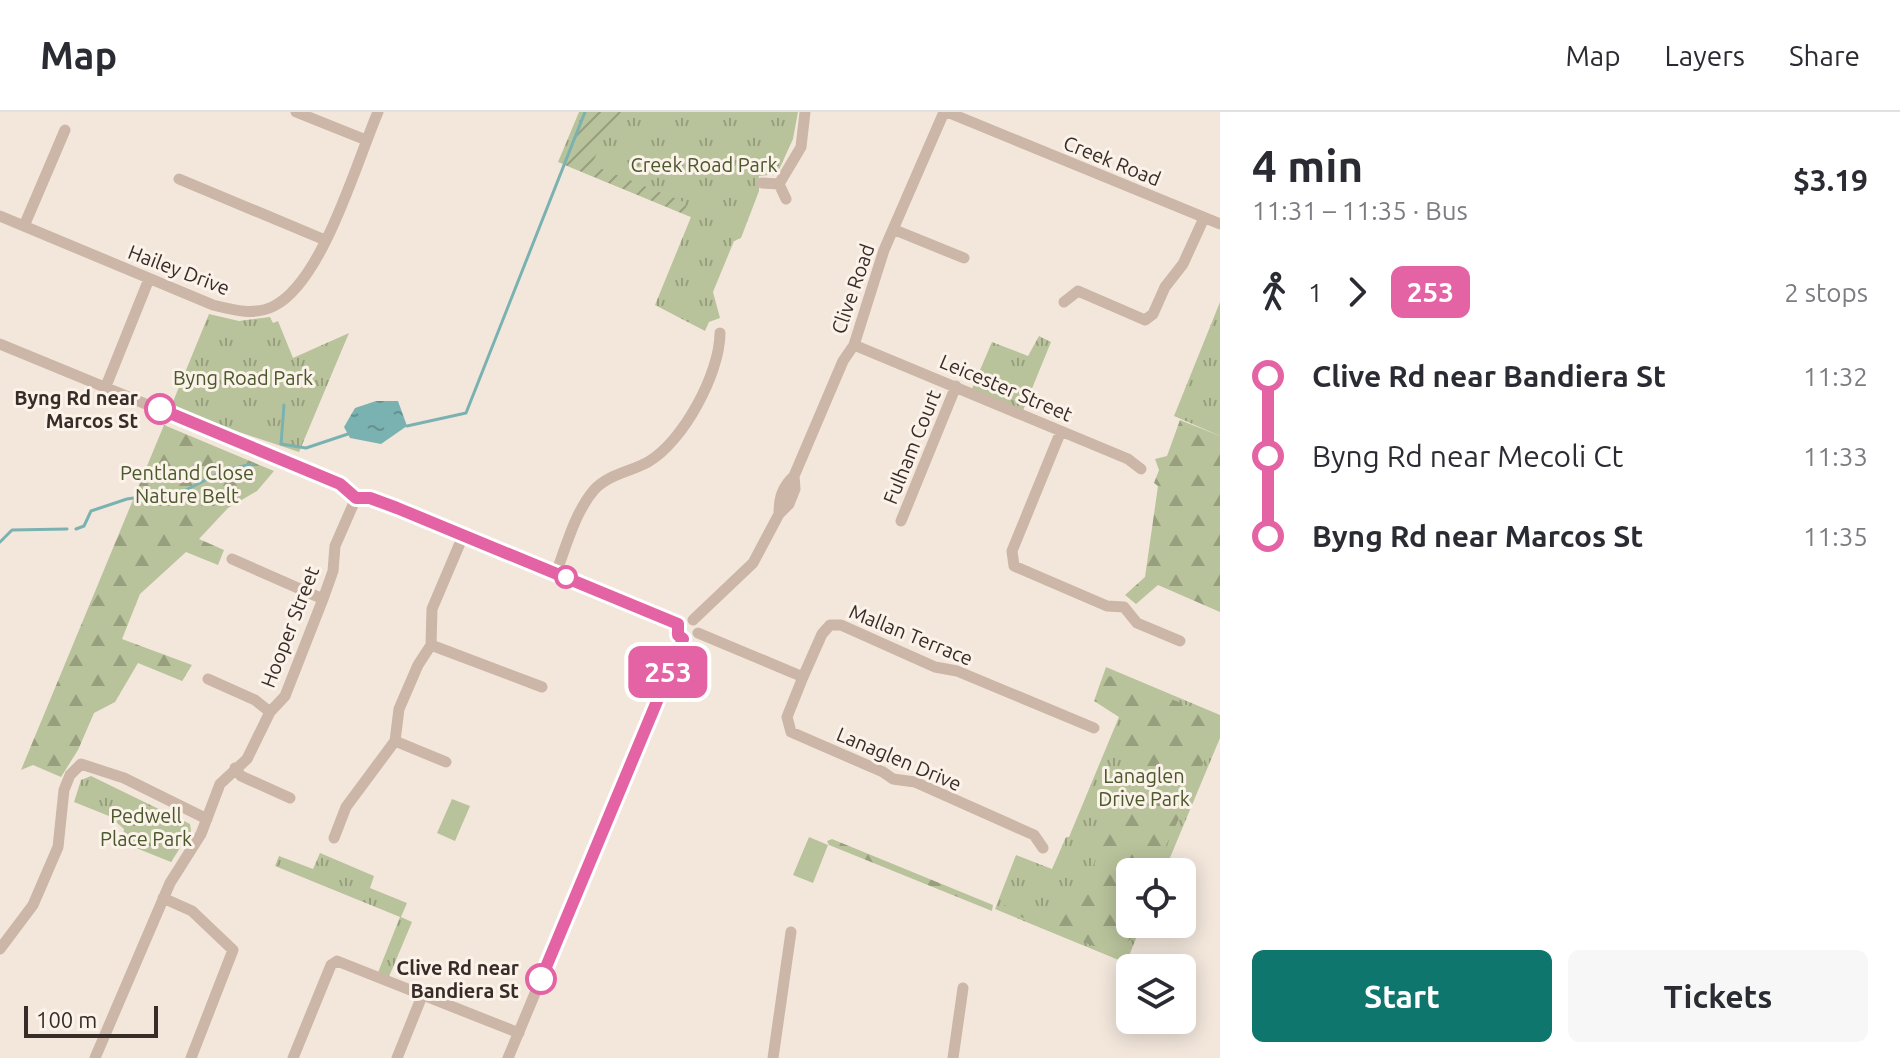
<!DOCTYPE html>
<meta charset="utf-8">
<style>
:root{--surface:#fff;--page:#f7f7f7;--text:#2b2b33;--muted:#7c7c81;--line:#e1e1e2;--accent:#0f766e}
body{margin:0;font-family:Ubuntu,sans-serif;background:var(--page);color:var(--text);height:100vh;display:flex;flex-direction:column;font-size:30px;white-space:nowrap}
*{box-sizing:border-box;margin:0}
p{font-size:26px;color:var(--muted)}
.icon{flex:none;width:44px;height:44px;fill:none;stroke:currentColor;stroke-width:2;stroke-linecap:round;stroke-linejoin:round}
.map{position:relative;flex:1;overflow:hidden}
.drawer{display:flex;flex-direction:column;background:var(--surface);width:680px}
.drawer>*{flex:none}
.badge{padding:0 16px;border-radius:12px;font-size:28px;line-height:52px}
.tools{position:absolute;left:1116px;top:746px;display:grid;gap:16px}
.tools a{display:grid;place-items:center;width:80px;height:80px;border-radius:12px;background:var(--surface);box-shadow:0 4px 20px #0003;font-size:40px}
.scale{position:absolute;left:24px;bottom:20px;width:134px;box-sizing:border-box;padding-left:8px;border:4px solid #382c28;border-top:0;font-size:22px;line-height:28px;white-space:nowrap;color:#382c28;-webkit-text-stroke:6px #fbf2e9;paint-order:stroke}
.map>.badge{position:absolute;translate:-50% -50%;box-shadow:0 0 0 4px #fff}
.legs{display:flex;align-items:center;gap:12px;height:88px;padding:0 32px;font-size:26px}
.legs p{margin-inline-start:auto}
.head{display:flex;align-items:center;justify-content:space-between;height:136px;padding:0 32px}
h1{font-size:44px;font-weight:700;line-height:60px}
.action{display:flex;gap:16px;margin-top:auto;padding:16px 32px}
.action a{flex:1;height:92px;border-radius:12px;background:var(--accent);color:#fff;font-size:32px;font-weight:700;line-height:92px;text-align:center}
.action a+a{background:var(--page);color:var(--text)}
ul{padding:0 32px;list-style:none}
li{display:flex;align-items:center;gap:28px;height:80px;font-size:30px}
li i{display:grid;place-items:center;width:12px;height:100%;margin:0 10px;background:currentColor}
li i::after{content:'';width:20px;height:20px;margin:-10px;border:6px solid;border-radius:50%;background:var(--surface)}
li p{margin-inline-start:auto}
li:first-child i{background:linear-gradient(#0000 50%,currentColor 0)}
li:last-child i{background:linear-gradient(currentColor 50%,#0000 0)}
header{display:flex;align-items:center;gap:48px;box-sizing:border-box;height:112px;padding:0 40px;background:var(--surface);border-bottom:2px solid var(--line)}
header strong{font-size:38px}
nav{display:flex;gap:44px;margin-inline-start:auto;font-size:28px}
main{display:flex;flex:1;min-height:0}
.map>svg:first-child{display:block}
.grass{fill:url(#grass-tufts)}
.forest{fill:url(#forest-firs)}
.garden{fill:url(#garden-furrows)}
.pitch{fill:#b8c39b}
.water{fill:url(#water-ripples)}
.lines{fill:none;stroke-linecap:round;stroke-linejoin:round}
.stream{stroke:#7ab2b1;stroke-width:3}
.minor{stroke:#ccb6a7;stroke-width:11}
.line-1-casing{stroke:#fff;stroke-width:18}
.line-1{stroke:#e463a4;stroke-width:12}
.stop-1-dot{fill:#fff;stroke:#e463a4;stroke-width:4}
.labels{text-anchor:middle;stroke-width:6;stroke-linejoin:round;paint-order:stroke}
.street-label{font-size:20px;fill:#382c28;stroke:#fbf2e9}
.park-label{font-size:20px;fill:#4a582b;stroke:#fbf2e9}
.stop-label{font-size:20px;font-weight:bold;fill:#382c28;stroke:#fbf2e9;text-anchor:end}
</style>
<header>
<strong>Map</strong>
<nav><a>Map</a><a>Layers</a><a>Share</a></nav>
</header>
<main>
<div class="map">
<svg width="1220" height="946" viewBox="0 0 1220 946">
<defs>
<pattern id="grass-tufts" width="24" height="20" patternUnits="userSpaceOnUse" patternTransform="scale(2)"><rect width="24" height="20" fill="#b8c39b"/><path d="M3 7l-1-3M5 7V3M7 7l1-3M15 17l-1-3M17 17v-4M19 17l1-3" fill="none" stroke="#979f7e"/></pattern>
<pattern id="forest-firs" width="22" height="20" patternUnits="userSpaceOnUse" patternTransform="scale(2)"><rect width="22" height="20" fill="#b8c39b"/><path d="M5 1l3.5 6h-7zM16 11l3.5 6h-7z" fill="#979f7e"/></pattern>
<pattern id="garden-furrows" width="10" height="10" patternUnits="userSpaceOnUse" patternTransform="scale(2)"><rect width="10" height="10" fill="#b8c39b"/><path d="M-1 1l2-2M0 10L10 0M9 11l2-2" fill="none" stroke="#979f7e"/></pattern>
<pattern id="water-ripples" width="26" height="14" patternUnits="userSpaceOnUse" patternTransform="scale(2)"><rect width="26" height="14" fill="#7ab2b1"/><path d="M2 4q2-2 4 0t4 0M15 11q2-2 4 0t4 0" fill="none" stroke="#659190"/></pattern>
</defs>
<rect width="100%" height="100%" fill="#f3e7dc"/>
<path class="grass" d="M 579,0 L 798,0 L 793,27 L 777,62 L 759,64 L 759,79 L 741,126 L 734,129 L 713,180 L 720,206 L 709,210 L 705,219 L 655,193 L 691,105 L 558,50 Z
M 1220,190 L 1220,324 L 1174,304 Z
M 209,202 L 239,209 L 270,205 L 273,211 L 278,209 L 293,246 L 349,221 L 299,340 L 170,297 Z
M 1039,224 L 1051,230 L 1022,301 L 971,279 L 992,230 L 1028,244 Z
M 1106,555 L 1220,603 L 1220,626 L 1164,760 L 1130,760 L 1130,812 L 1142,812 L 1126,851 L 995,797 L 1016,743 L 1052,757 L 1066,725 L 1069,725 L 1119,605 L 1094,589 Z
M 91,664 L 167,701 L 165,706 L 172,708 L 174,704 L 190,712 L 191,719 L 171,750 L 136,736 L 123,724 L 124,717 L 109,704 L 74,690 L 81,668 Z
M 320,741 L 374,764 L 370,776 L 407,791 L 401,805 L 412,810 L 388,867 L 377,863 L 400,805 L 275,754 L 279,744 L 313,757 Z"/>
<path class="forest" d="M 1180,308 L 1220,324 L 1220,500 L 1158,473 L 1136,492 L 1125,483 L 1145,465 L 1158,374 L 1154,371 L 1159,358 L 1155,347 L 1167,344 Z
M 164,313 L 274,359 L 257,379 L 228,396 L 199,427 L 224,438 L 218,453 L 186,440 L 140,482 L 122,527 L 192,553 L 182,569 L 138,551 L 115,590 L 94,601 L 78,638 L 61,665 L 33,653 L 21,658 Z
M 1111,564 L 1215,604 L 1220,610 L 1190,684 L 1153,760 L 1130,760 L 1130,812 L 1138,812 L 1133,825 L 1119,837 L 1101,837 L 1004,798 L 1004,793 L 1043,807 L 1054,806 L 1084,783 L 1123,666 L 1121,646 L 1124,604 L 1097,581 L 1103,566 Z
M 832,727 L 993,793 L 992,799 L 829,733 L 827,729 Z"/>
<path class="garden" d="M 585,0 L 621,0 L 603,26 L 592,53 L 684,90 L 691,105 L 565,53 Z"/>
<path class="pitch" d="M 452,687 L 470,694 L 455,729 L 437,721 Z
M 809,725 L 828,733 L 813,771 L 793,763 Z"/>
<path class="water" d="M 376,289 L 398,289 L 407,314 L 381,332 L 350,326 L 344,315 L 355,296 Z"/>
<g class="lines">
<path class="stream" d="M 284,293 L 281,332 L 306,336 L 348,322
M 407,314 L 466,301 L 585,0
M 76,417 L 84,414 L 91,399 L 127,387 L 186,378 L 225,358 L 253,352
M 0,430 L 12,418 L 67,417"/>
<path class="minor" d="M 296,0 L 366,28
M 947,0 L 1220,112
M 179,67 L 325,128
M 762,71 L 779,72 L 786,87
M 779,72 L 801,35 L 805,0
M 0,104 L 213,193 C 233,198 255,204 274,194 C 323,169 356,51 378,0
M 24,114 L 65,18
M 895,118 L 964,146
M 1064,190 L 1078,179 L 1145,208 L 1153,202 L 1165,175 L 1183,152 L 1204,106
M 0,232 L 340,372 L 356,386 L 370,386 L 397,396 L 678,512
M 854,233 L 1128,347 L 1141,357
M 106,274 L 149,167
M 1061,319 L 1012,439 L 1014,454 L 1107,494 L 1124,495 L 1137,511 L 1180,529
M 779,402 C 779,386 782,375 794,364 L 843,249 L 854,233 L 884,138 L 944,0
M 901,409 L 956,274
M 232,447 L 323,487
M 556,461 C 566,435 575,400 594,378 C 609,362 630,360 648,350 C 683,330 720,261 720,221
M 693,508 L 753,451 L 779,402 L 789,392 L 795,377 L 794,364
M 698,521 L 803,565 L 822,522 L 830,513 L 841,513 L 935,555 L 957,559 L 1094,616
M 431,533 L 542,575
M 803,565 L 787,605 L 791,620 L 883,660 L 893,667 L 915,670 L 1034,723 L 1043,736
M 208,567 L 255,588 L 270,600
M 395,629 L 446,650
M 235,656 L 241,664 L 290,686
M 334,726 L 346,695 L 395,629 L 399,597 L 418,553 L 431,533 L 432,497 L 463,424
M 163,786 L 192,799 L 233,838 L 191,946
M 0,837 L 33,793 L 58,735 L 64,678 L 70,663 L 81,652 L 124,666 L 207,707
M 95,946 L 170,771 L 201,722 L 220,672 L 247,647 L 270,600 L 285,584 L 323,487 L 333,459 L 335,434 L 356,386
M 293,946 L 331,853 L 337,849 L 519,921
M 397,946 L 422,884
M 508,946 L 683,527
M 773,946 L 791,820
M 953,946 L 963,876"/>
</g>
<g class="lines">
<defs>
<path id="line-1" d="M 160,297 L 340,372 L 356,386 L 370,386 L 397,396 L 678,512 L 678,523 L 683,527 L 541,867"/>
</defs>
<use href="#line-1" class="line-1-casing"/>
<use href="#line-1" class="line-1"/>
</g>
<g class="stop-1-dot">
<circle cx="160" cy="297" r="14"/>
<circle cx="566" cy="465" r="10"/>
<circle cx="541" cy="867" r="14"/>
</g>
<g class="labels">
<g class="street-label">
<text transform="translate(1112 49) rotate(22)" y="7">Creek Road</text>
<text transform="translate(179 158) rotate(21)" y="7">Hailey Drive</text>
<text transform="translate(853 177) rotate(-71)" y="7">Clive Road</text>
<text transform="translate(1006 276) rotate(23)" y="7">Leicester Street</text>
<text transform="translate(912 335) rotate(-68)" y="7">Fulham Court</text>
<text transform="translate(290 515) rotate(-69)" y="7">Hooper Street</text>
<text transform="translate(911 523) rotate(22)" y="7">Mallan Terrace</text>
<text transform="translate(899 647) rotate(23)" y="7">Lanaglen Drive</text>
</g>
<g class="park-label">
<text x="704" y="60">Creek Road Park</text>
<text x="243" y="273">Byng Road Park</text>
<text x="187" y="368">Pentland Close<tspan x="187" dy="23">Nature Belt</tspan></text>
<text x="1144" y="671">Lanaglen<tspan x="1144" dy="23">Drive Park</tspan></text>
<text x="146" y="711">Pedwell<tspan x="146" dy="23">Place Park</tspan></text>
</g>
<g class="stop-label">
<text x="138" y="293">Byng Rd near<tspan x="138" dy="23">Marcos St</tspan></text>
<text x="519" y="863">Clive Rd near<tspan x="519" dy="23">Bandiera St</tspan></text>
</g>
</g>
</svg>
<div class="tools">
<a><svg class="icon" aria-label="locate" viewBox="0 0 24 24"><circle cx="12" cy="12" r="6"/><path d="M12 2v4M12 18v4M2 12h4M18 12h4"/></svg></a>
<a><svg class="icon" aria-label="layers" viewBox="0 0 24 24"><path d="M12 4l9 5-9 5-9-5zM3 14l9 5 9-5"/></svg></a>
</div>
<div class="scale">100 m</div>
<b class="badge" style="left:668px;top:560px;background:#e463a4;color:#fff">253</b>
</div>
<section class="drawer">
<div class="head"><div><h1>4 min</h1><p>11:31 – 11:35 · Bus</p></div><b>$3.19</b></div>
<div class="legs"><svg class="icon" aria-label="walk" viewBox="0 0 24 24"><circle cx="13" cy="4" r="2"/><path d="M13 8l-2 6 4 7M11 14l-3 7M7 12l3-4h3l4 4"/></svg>1<svg class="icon" aria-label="forward" viewBox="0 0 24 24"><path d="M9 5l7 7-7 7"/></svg><b class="badge" style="background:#e463a4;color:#fff">253</b><p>2 stops</p></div>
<ul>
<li><i style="color:#e463a4"></i><b>Clive Rd near Bandiera St</b><p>11:32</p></li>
<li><i style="color:#e463a4"></i><span>Byng Rd near Mecoli Ct</span><p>11:33</p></li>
<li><i style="color:#e463a4"></i><b>Byng Rd near Marcos St</b><p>11:35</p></li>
</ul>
<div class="action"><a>Start</a><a>Tickets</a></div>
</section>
</main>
